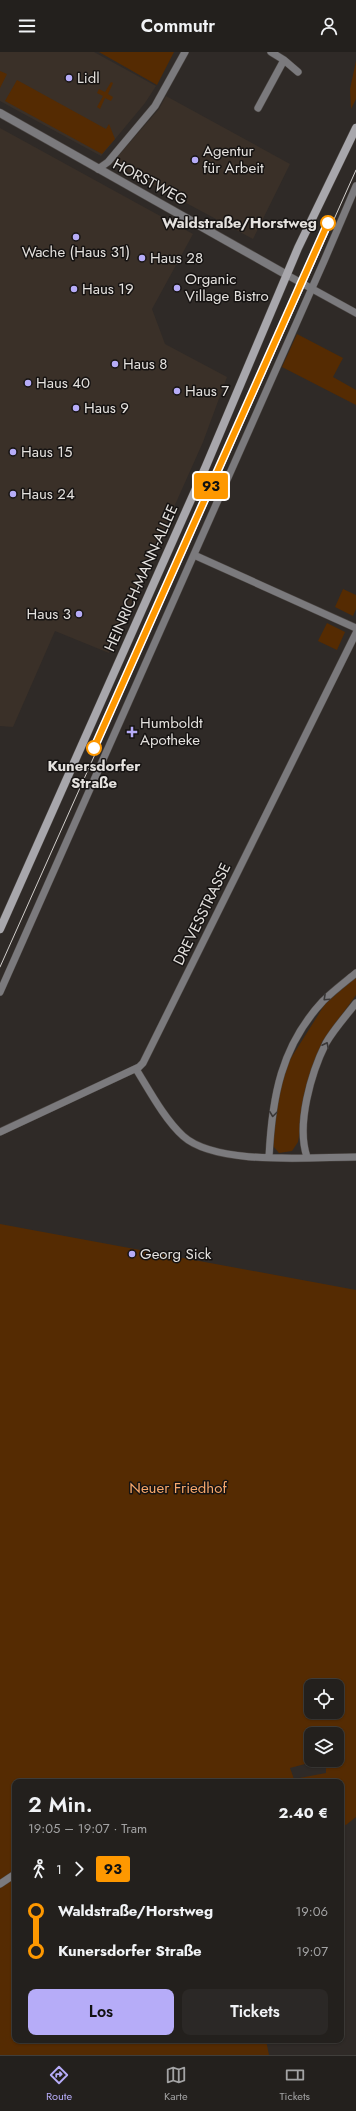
<!DOCTYPE html>
<html lang="de">
<meta charset="utf-8">
<style>
:root{--surface:#23201d;--page:#2b2826;--text:#f1f3f6;--muted:#a3a3a4;--line:#403e3b;--accent:#b6acf8}
body{margin:0;font-family:Jost,sans-serif;background:var(--page);color:var(--text);height:100vh;display:flex;flex-direction:column;font-size:15px;white-space:nowrap}
*{box-sizing:border-box;margin:0}
p{font-size:13px;color:var(--muted)}
.icon{flex:none;width:22px;height:22px;fill:none;stroke:currentColor;stroke-width:2;stroke-linecap:round;stroke-linejoin:round}
.map{position:relative;flex:1;overflow:hidden}
.sheet{position:absolute;left:12px;top:1727px;width:332px;height:264px;display:flex;flex-direction:column;background:var(--surface);border-radius:8px;box-shadow:0 1px 3px #0004,0 0 0 1px var(--line)}
.sheet>*{flex:none}
.badge{padding:0 8px;border-radius:3px;font-size:14px;line-height:26px}
.controls{position:absolute;left:304px;top:1627px;display:grid;gap:8px}
.controls a{display:grid;place-items:center;width:40px;height:40px;border-radius:8px;background:var(--surface);box-shadow:0 1px 3px #0004,0 0 0 1px var(--line);font-size:20px}
.map>.badge{position:absolute;translate:-50% -50%;box-shadow:0 0 0 2px #fff}
.legs{display:flex;align-items:center;gap:6px;height:44px;padding:0 16px;font-size:13px}
.legs p{margin-inline-start:auto}
.headline{display:flex;align-items:center;justify-content:space-between;height:68px;padding:0 16px}
h1{font-size:22px;font-weight:600;line-height:30px}
.button{display:flex;gap:8px;margin-top:auto;padding:8px 16px}
.button a{flex:1;height:46px;border-radius:8px;background:var(--accent);color:#111;font-size:16px;font-weight:600;line-height:46px;text-align:center}
.button a+a{background:var(--page);color:var(--text)}
ul{padding:0 16px;list-style:none}
li{display:flex;align-items:center;gap:14px;height:40px;font-size:15px}
li i{display:grid;place-items:center;width:6px;height:100%;margin:0 5px;background:currentColor}
li i::after{content:'';width:10px;height:10px;margin:-5px;border:3px solid;border-radius:50%;background:var(--surface)}
li p{margin-inline-start:auto}
li:first-child i{background:linear-gradient(#0000 50%,currentColor 0)}
li:last-child i{background:linear-gradient(currentColor 50%,#0000 0)}
header{display:flex;justify-content:space-between;align-items:center;height:52px;padding:0 16px;background:var(--surface);font-size:18px;font-weight:600}
.menu{display:flex;justify-content:space-around;align-items:center;height:56px;border-top:1px solid var(--line);background:var(--surface);font-size:11px;color:var(--muted)}
.menu a{display:grid;justify-items:center;gap:2px}
.menu .active{color:var(--accent)}
.map>svg:first-child{display:block}
.built{fill:#3a3028}
.green{fill:#552b02;fill-rule:evenodd}
.lines{fill:none;stroke-linecap:round;stroke-linejoin:round}
.minor-casing{stroke:#4c4744;stroke-width:8}
.tertiary-casing{stroke:#4c4744;stroke-width:9}
.secondary-casing{stroke:#4c4744;stroke-width:9}
.minor{stroke:#7b7a7d;stroke-width:7}
.tertiary{stroke:#7b7a7d;stroke-width:8}
.secondary{stroke:#a8a7ac;stroke-width:8}
.tram{stroke:#d2cfcc;stroke-width:1}
.oneway{stroke:#393737}
.line-1-casing{stroke:#fff;stroke-width:9}
.line-1{stroke:#fe9800;stroke-width:6}
.poi-dot{fill:#b6acf8;stroke:#161312;stroke-width:1.5}
.stop-1-dot{fill:#fff;stroke:#fe9800;stroke-width:2}
.labels{text-anchor:middle;stroke-width:3;stroke-linejoin:round;paint-order:stroke}
.poi-label{font-size:15px;fill:#e4e1de;stroke:#161312;text-anchor:start}
.street-label{font-size:15px;fill:#e4e1de;stroke:#161312}
.stop-label{font-size:15px;font-weight:bold;fill:#e4e1de;stroke:#161312;text-anchor:end}
.park-label{font-size:15px;fill:#f9a96c;stroke:#161312}
</style>
<header><svg class="icon" aria-label="menu" viewBox="0 0 24 24"><path d="M4 6h16M4 12h16M4 18h16"/></svg>Commutr<svg class="icon" aria-label="person" viewBox="0 0 24 24"><circle cx="12" cy="8" r="4"/><path d="M4 21q1-7 8-7t8 7"/></svg></header>
<div class="map">
<svg width="356" height="2003" viewBox="0 0 356 2003">
<rect width="100%" height="100%" fill="#2f2a27"/>
<path class="built" d="M 0,0 L 94,0 L 156,34 L 145,51 L 101,104 L 0,49 Z
M 166,44 L 290,112 L 253,187 L 112,111 L 159,57 Z
M 0,76 L 193,182 L 152,257 L 165,292 L 227,325 L 203,390 L 109,601 L 55,579 L 13,675 L 0,674 Z"/>
<path class="green" d="M 99,0 L 174,0 L 157,33 Z
M 356,9 L 356,47 L 351,57 L 350,37 Z
M 0,19 L 7,22 L 0,36 Z
M 17,28 L 106,77 L 109,72 L 115,87 L 102,102 L 5,49 Z
M 111,30 L 113,31 L 108,42 L 113,45 L 111,49 L 105,46 L 100,57 L 97,55 L 103,44 L 97,41 L 99,37 L 105,40 Z
M 297,282 L 343,306 L 333,325 L 356,338 L 356,353 L 282,315 Z
M 343,537 L 356,543 L 356,557 L 353,564 L 335,555 Z
M 327,571 L 345,580 L 337,598 L 318,589 Z
M 356,925 L 356,943 L 322,990 L 313,1016 L 304,1052 L 298,1090 L 292,1099 L 279,1101 L 273,1094 L 277,1049 L 286,1014 L 325,952 Z
M 0,1172 L 356,1238 L 356,1765 L 346,1773 L 341,1771 L 341,1730 L 15,1730 L 15,1988 L 266,1988 L 269,2003 L 0,2003 ZM 311,1634 L 337,1634 L 337,1660 L 311,1660 ZM 311,1682 L 337,1682 L 337,1708 L 326,1708 L 326,1721 L 294,1727 L 290,1716 L 320,1708 L 311,1708 Z"/>
<g class="lines">
<defs>
<path id="minor" d="M 271,0 L 284,8 L 298,20
M 258,56 L 284,8
M 98,117 L 108,110 L 155,54 L 185,0
M 287,223 L 356,261
M 194,503 L 356,576
M 0,940 L 324,209 L 356,134
M 136,1017 C 149,1038 165,1068 183,1084 C 216,1114 312,1105 356,1105
M 0,1080 L 139,1015 L 143,1011 L 356,581
M 269,1105 C 272,1045 281,994 323,949 C 333,939 345,930 356,921
M 307,1105 C 296,1073 311,1021 326,991 C 334,977 346,964 356,951
M 0,1832 L 15,1822"/>
<path id="tertiary" d="M 0,61 L 287,223"/>
<path id="secondary" d="M 0,877 L 206,414 L 298,196 L 356,76"/>
</defs>
<use href="#minor" class="minor-casing"/>
<use href="#tertiary" class="tertiary-casing"/>
<use href="#secondary" class="secondary-casing"/>
<use href="#minor" class="minor"/>
<use href="#tertiary" class="tertiary"/>
<use href="#secondary" class="secondary"/>
<path class="tram" d="M 0,915 L 356,118"/>
</g>
<defs><path id="oneway-chevron" d="M-2-3.5L2.5 0L-2 3.5" fill="none" stroke-width="1.6" stroke-linecap="round" stroke-linejoin="round"/></defs>
<g class="oneway">
<use href="#oneway-chevron" transform="translate(326 946) rotate(137)"/>
<use href="#oneway-chevron" transform="translate(326 993) rotate(-63)"/>
<use href="#oneway-chevron" transform="translate(273 1062) rotate(97)"/>
</g>
<g class="lines">
<defs>
<path id="line-1" d="M 94,696 L 328,171"/>
</defs>
<use href="#line-1" class="line-1-casing"/>
<use href="#line-1" class="line-1"/>
</g>
<g class="poi-dot">
<circle cx="69" cy="26" r="4"/>
<circle cx="195" cy="108" r="4"/>
<circle cx="76" cy="185" r="4"/>
<circle cx="142" cy="206" r="4"/>
<circle cx="177" cy="236" r="4"/>
<circle cx="74" cy="237" r="4"/>
<circle cx="115" cy="312" r="4"/>
<circle cx="28" cy="331" r="4"/>
<circle cx="177" cy="339" r="4"/>
<circle cx="76" cy="356" r="4"/>
<circle cx="13" cy="400" r="4"/>
<circle cx="13" cy="442" r="4"/>
<circle cx="79" cy="562" r="4"/>
<path d="M130 674h4v4h4v4h-4v4h-4v-4h-4v-4h4z"/>
<circle cx="132" cy="1202" r="4"/>
</g>
<g class="stop-1-dot">
<circle cx="328" cy="171" r="7"/>
<circle cx="94" cy="696" r="7"/>
</g>
<g class="labels">
<g class="poi-label">
<text x="77" y="31">Lidl</text>
<text x="203" y="104">Agentur<tspan x="203" dy="17">für Arbeit</tspan></text>
<text x="76" y="205" text-anchor="middle">Wache (Haus 31)</text>
<text x="150" y="211">Haus 28</text>
<text x="185" y="232">Organic<tspan x="185" dy="17">Village Bistro</tspan></text>
<text x="82" y="242">Haus 19</text>
<text x="123" y="317">Haus 8</text>
<text x="36" y="336">Haus 40</text>
<text x="185" y="344">Haus 7</text>
<text x="84" y="361">Haus 9</text>
<text x="21" y="405">Haus 15</text>
<text x="21" y="447">Haus 24</text>
<text x="71" y="567" text-anchor="end">Haus 3</text>
<text x="140" y="676">Humboldt<tspan x="140" dy="17">Apotheke</tspan></text>
<text x="140" y="1207">Georg Sick</text>
</g>
<g class="street-label">
<text transform="translate(150 130) rotate(28)" y="5">HORSTWEG</text>
<text transform="translate(141 526) rotate(-66)" y="5">HEINRICH-MANN-ALLEE</text>
<text transform="translate(202 862) rotate(-64)" y="5">DREVESSTRASSE</text>
</g>
<g class="stop-label">
<text x="317" y="176">Waldstraße/Horstweg</text>
<text x="94" y="719" text-anchor="middle">Kunersdorfer<tspan x="94" dy="17">Straße</tspan></text>
</g>
<g class="park-label">
<text x="178" y="1441">Neuer Friedhof</text>
</g>
</g>
</svg>
<div class="controls">
<a><svg class="icon" aria-label="locate" viewBox="0 0 24 24"><circle cx="12" cy="12" r="6"/><path d="M12 2v4M12 18v4M2 12h4M18 12h4"/></svg></a>
<a><svg class="icon" aria-label="layers" viewBox="0 0 24 24"><path d="M12 4l9 5-9 5-9-5zM3 14l9 5 9-5"/></svg></a>
</div>
<b class="badge" style="left:211px;top:434px;background:#fe9800;color:#111">93</b>
<section class="sheet">
<div class="headline"><div><h1>2 Min.</h1><p>19:05 – 19:07 · Tram</p></div><b>2.40 €</b></div>
<div class="legs"><svg class="icon" aria-label="walk" viewBox="0 0 24 24"><circle cx="13" cy="4" r="2"/><path d="M13 8l-2 6 4 7M11 14l-3 7M7 12l3-4h3l4 4"/></svg>1<svg class="icon" aria-label="forward" viewBox="0 0 24 24"><path d="M9 5l7 7-7 7"/></svg><b class="badge" style="background:#fe9800;color:#111">93</b></div>
<ul>
<li><i style="color:#fe9800"></i><b>Waldstraße/Horstweg</b><p>19:06</p></li>
<li><i style="color:#fe9800"></i><b>Kunersdorfer Straße</b><p>19:07</p></li>
</ul>
<div class="button"><a>Los</a><a>Tickets</a></div>
</section>
</div>
<nav class="menu">
<a class="active"><svg class="icon" aria-label="directions" viewBox="0 0 24 24"><path d="M12 3l9 9-9 9-9-9zM9 14v-3h6M13 9l2 2-2 2"/></svg>Route</a>
<a><svg class="icon" aria-label="map" viewBox="0 0 24 24"><path d="M3 6l6-2 6 2 6-2v14l-6 2-6-2-6 2zM9 4v14M15 6v14"/></svg>Karte</a>
<a><svg class="icon" aria-label="tickets" viewBox="0 0 24 24"><path d="M3 7h18v10H3zM15 7v10"/></svg>Tickets</a>
</nav>
